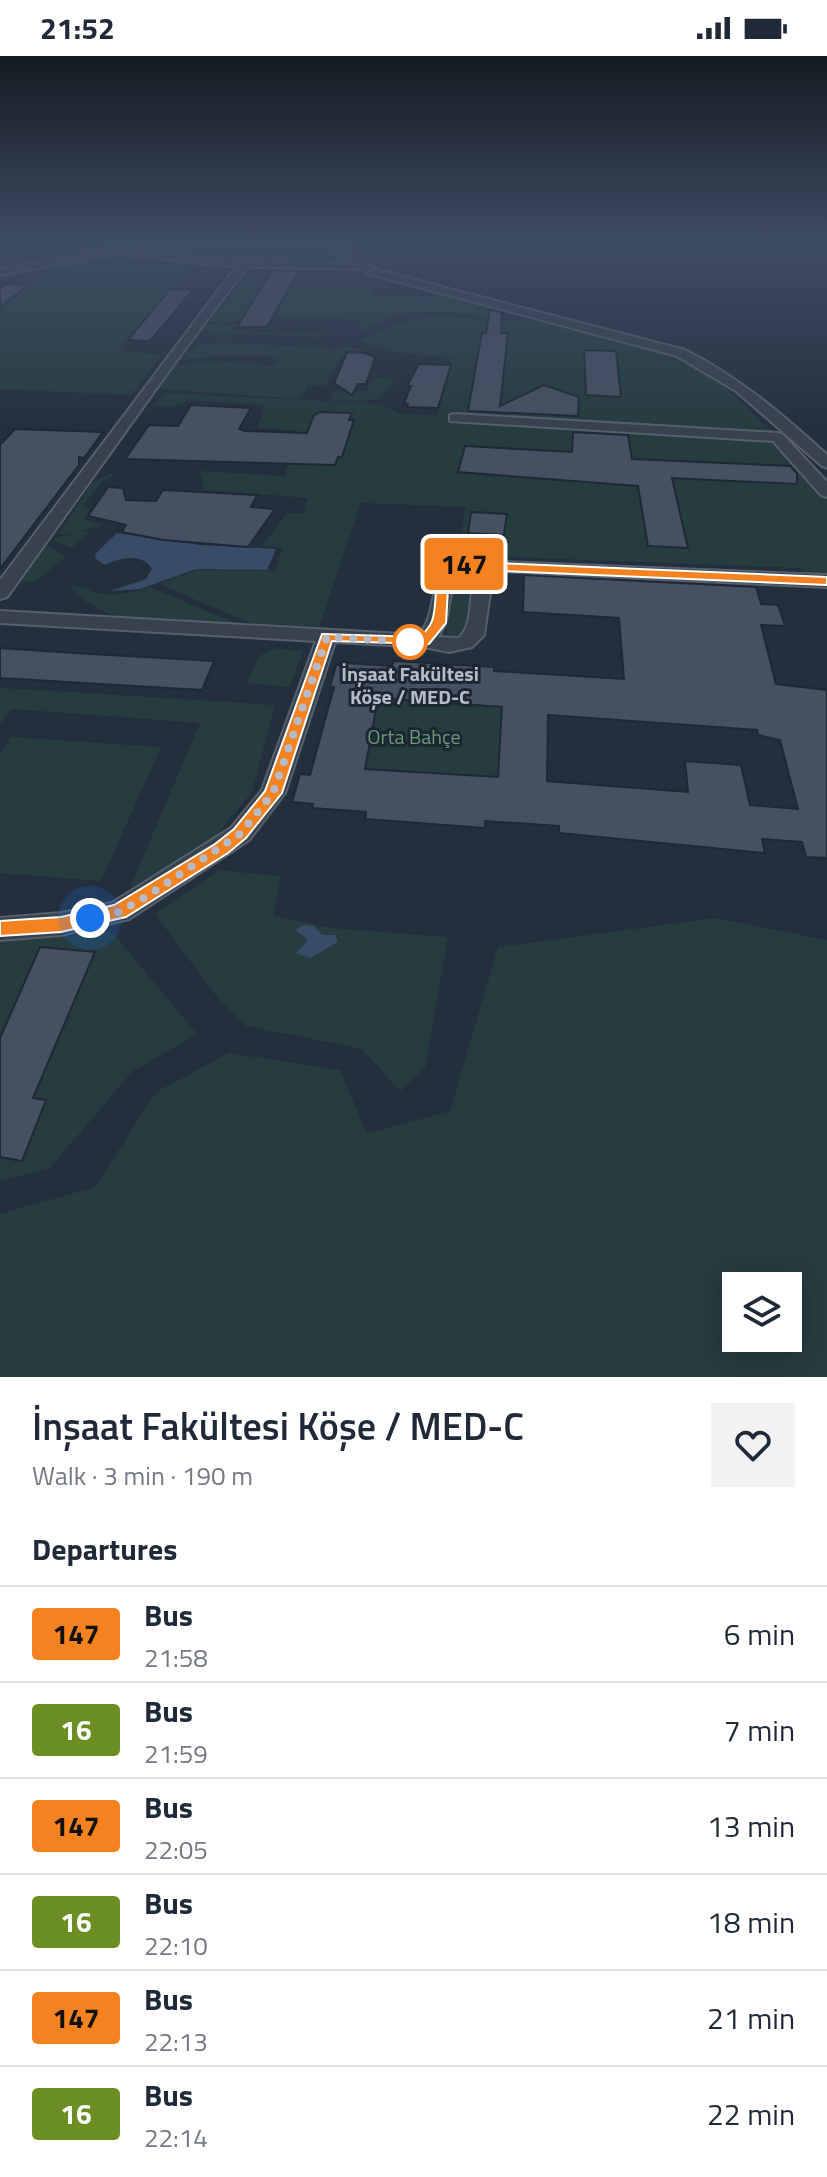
<!DOCTYPE html>
<meta charset="utf-8">
<style>
:root{--surface:#fff;--page:#f2f2f3;--text:#1f2937;--muted:#747a83;--line:#e0e1e3}
body{margin:0;font-family:"Titillium Web",sans-serif;background:var(--page);color:var(--text);height:100vh;display:flex;flex-direction:column;font-size:30px;white-space:nowrap}
*{box-sizing:border-box;margin:0}
p{font-size:26px;color:var(--muted)}
.icon{flex:none;width:44px;height:44px;fill:none;stroke:currentColor;stroke-width:2;stroke-linecap:round;stroke-linejoin:round}
.map{position:relative;height:1321px;overflow:hidden}
.details{display:flex;flex-direction:column;background:var(--surface);flex:1}
.details>*{flex:none}
.badge{padding:0 16px;border-radius:6px;font-size:28px;line-height:52px}
.buttons{position:absolute;left:722px;top:1216px;display:grid;gap:16px}
.buttons a{display:grid;place-items:center;width:80px;height:80px;border-radius:0px;background:var(--surface);box-shadow:0 4px 20px #0003;font-size:40px}
.you{position:absolute;width:40px;height:40px;margin:-20px;border:6px solid #fff;border-radius:50%;background:#1a73e8;box-shadow:0 0 0 12px #1a73e833}
.map>.badge{position:absolute;translate:-50% -50%;box-shadow:0 0 0 4px #fff}
h2{padding:0 32px;font-size:30px;line-height:72px}
.round{display:grid;place-items:center;flex:none;width:84px;height:84px;border-radius:0px;background:var(--page)}
.summary{display:flex;align-items:center;justify-content:space-between;height:136px;padding:0 32px}
h1{font-size:38px;font-weight:600;line-height:60px}
ul{padding:0;list-style:none}
li{display:flex;align-items:center;gap:24px;height:96px;padding:0 32px;border-top:2px solid var(--line)}
li div{flex:1}
li b{display:block;font-size:30px}
li em{font-style:normal}
li .badge{min-width:88px;font-weight:700;text-align:center}
.status{display:flex;justify-content:space-between;align-items:center;height:56px;padding:0 40px;background:var(--surface);direction:ltr}
.status svg{height:22px;fill:currentColor}
.map>svg:first-child{display:block}
.green{fill:#263c3f;fill-rule:evenodd}
.water{fill:#394c67}
.building{fill:#455162;stroke:#1f2835;stroke-width:2;fill-rule:evenodd}
.lines{fill:none;stroke-linecap:round;stroke-linejoin:round}
.street-casing{stroke:#565f6c;stroke-width:4}
.street{fill:#38414e;fill-rule:evenodd}
.line{fill:#f58220;stroke:#fff;stroke-width:2}
.walk{stroke:#b4bcc9;stroke-width:8;stroke-dasharray:0 14.4}
.stop-dot{fill:#fff;stroke:#f58220;stroke-width:4}
.labels{text-anchor:middle;stroke-width:6;stroke-linejoin:round;paint-order:stroke}
.stop-label{font-size:20px;font-weight:bold;fill:#b4bcc9;stroke:#1d2633}
.park-label{font-size:20px;fill:#6b9a76;stroke:#1d2633}
</style>
<div class="status"><b>21:52</b><svg viewBox="0 0 49 12"><path d="M0 12V9h3v3zM5 12V6h3v6zM10 12V3h3v9zM15 12V0h3v12zM26 1h20v11H26zM47 4h2v5h-2z"/></svg></div>
<div class="map">
<svg width="827" height="1321" viewBox="0 0 827 1321">
<rect width="100%" height="100%" fill="#242f3e"/>
<path class="green" d="M 112,188 L 316,188 L 330,194 L 347,207 C 268,207 189,208 112,188 Z
M 72,206 L 192,209 L 171,233 L 193,234 L 150,285 L 128,284 L 117,295 L 162,299 L 131,339 L 0,333 L 0,232 L 6,228 L 28,229 L 50,211 Z
M 241,226 L 277,226 L 276,231 L 375,232 L 372,240 L 434,243 L 436,237 L 494,253 L 492,262 C 460,257 421,251 389,261 C 378,265 372,273 360,274 L 359,264 L 273,260 L 256,240 L 241,265 L 210,265 Z
M 445,260 L 496,266 L 536,263 L 664,294 L 714,320 L 827,429 L 827,534 L 799,512 L 506,501 L 506,485 L 462,479 L 465,451 L 361,447 L 319,571 L 250,567 L 159,528 L 197,514 L 274,515 L 283,492 L 262,490 L 287,457 L 304,457 L 308,442 L 205,434 L 199,415 L 285,420 L 298,375 L 257,372 L 266,349 L 191,344 L 176,350 L 153,350 L 164,337 L 379,348 L 399,357 L 438,360 L 451,302 L 394,296 L 360,285 C 389,268 412,263 445,260 Z
M 208,268 L 235,269 L 234,275 L 329,278 L 323,281 L 210,277 L 204,273 Z
M 222,286 L 341,293 L 343,290 L 363,294 L 340,302 L 326,329 L 308,330 L 300,343 L 158,333 L 175,310 L 216,305 L 273,310 L 279,306 L 278,302 C 244,296 212,300 178,305 L 197,289 Z
M 376,322 L 395,324 L 377,344 L 330,345 L 335,335 L 365,335 Z
M 109,418 L 116,418 L 101,426 L 84,449 L 90,453 L 84,463 L 101,468 L 100,471 L 78,475 L 90,476 L 72,492 L 52,483 L 74,477 L 58,479 L 92,427 Z
M 47,489 L 66,501 L 37,524 L 17,528 Z
M 464,513 L 471,514 L 474,519 L 469,576 C 461,581 453,580 445,577 L 452,520 Z
M 69,530 C 81,530 85,533 95,536 C 112,540 134,538 150,531 L 237,568 L 115,561 L 86,546 Z
M 276,593 L 303,595 L 290,631 L 247,627 L 259,600 Z
M 0,632 L 23,633 L 275,649 L 252,736 L 215,781 L 130,832 L 200,667 L 11,653 L 0,668 Z
M 379,638 L 388,642 L 491,650 L 503,645 L 498,727 L 364,721 Z
M 11,681 L 161,691 L 101,825 L 0,817 L 0,699 Z
M 219,814 L 280,820 L 274,860 L 331,872 L 448,881 L 425,1012 L 400,1035 L 362,993 L 246,970 L 221,946 L 155,858 Z
M 715,862 L 827,884 L 827,1321 L 0,1321 L 0,1158 L 95,1131 L 156,1036 L 229,997 L 340,1014 L 367,1078 L 450,1055 L 498,891 ZM 736,1230 L 788,1230 L 788,1282 L 736,1282 Z
M 111,875 L 197,978 L 132,1016 L 50,1112 L 0,1125 L 0,886 Z"/>
<path class="water" d="M 117,477 L 200,489 L 276,493 L 267,514 L 196,513 L 140,533 L 110,535 L 146,523 L 152,513 C 143,497 120,501 105,509 L 96,503 L 95,498 Z
M 304,869 L 314,870 L 322,879 L 335,879 L 338,886 L 310,902 L 296,897 L 308,884 L 295,874 Z"/>
<path class="building" d="M 272,214 L 299,215 L 267,271 L 237,271 Z
M 6,228 L 28,229 L 0,251 L 0,232 Z
M 170,233 L 193,234 L 150,285 L 128,284 Z
M 490,253 L 502,257 L 501,277 L 508,277 L 500,350 L 544,329 L 579,341 L 578,360 L 468,355 L 482,276 L 486,277 Z
M 584,294 L 616,295 L 621,341 L 586,339 Z
M 347,296 L 365,297 L 375,301 L 366,328 L 358,328 L 352,339 L 334,327 Z
M 419,308 L 451,309 L 438,352 L 407,351 L 408,348 L 404,347 L 411,330 L 407,330 Z
M 191,349 L 251,352 L 239,373 L 245,375 L 307,377 L 314,359 L 320,356 L 352,357 L 349,364 L 354,364 L 342,401 L 338,401 L 335,409 L 125,403 L 149,369 L 178,370 Z
M 15,373 L 103,376 L 84,402 L 79,401 L 79,409 L 0,513 L 0,389 Z
M 573,376 L 628,379 L 632,403 L 790,410 L 797,417 L 797,428 L 672,422 L 688,492 L 648,490 L 638,430 L 458,416 L 465,390 L 572,396 Z
M 108,431 L 123,432 L 126,444 L 156,445 L 163,434 L 257,439 L 251,451 L 275,453 L 248,491 L 163,484 L 122,476 L 126,469 L 88,460 Z
M 471,456 L 507,458 L 504,479 L 468,477 Z
M 524,519 L 756,531 L 761,548 L 778,549 L 785,570 L 761,569 L 776,628 L 827,634 L 827,802 L 806,801 L 802,786 L 762,783 L 765,797 L 559,777 L 559,770 L 485,765 L 485,772 L 365,763 L 366,756 L 312,752 L 313,748 L 292,746 L 300,718 L 310,719 L 334,631 L 330,631 L 336,609 L 345,610 L 346,607 L 392,610 L 394,605 L 494,611 L 494,615 L 624,623 L 619,562 L 523,556 ZM 378,642 L 502,651 L 498,721 L 365,713 ZM 548,659 L 757,674 L 758,679 L 780,684 L 798,753 L 750,749 L 741,709 L 685,705 L 688,736 L 547,725 Z
M 0,592 L 74,597 L 214,605 L 202,634 L 0,622 Z
M 40,891 L 95,896 L 33,1042 L 46,1044 L 22,1105 L 0,1101 L 0,982 Z"/>
<g class="lines">
<defs>
<path id="street" d="M 324,188 L 335,188 L 377,214 L 685,294 C 739,321 783,359 827,399 L 827,412 L 822,410 L 736,335 L 677,300 L 369,218 L 361,213 L 247,211 L 171,312 L 7,541 L 0,543 L 0,524 L 236,211 L 117,198 L 0,219 L 0,213 L 117,192 L 228,205 L 351,207 Z
M 455,358 L 777,377 L 782,378 L 827,426 L 827,441 L 821,439 L 773,385 L 450,365 L 450,359 Z
M 452,504 L 827,519 L 827,531 L 498,515 L 490,537 L 484,579 L 472,591 L 449,596 L 424,591 L 335,586 L 285,737 L 249,784 L 129,863 L 61,879 L 0,884 L 0,862 L 61,857 L 112,847 L 231,772 L 262,734 L 316,585 L 0,567 L 0,555 L 419,579 C 436,559 430,529 446,505 ZM 458,514 L 479,514 C 466,534 476,566 459,582 L 438,581 C 452,561 447,536 458,514 Z"/>
</defs>
<use href="#street" class="street-casing"/>
<use href="#street" class="street"/>
</g>
<linearGradient id="sky" x2="0" y2="1"><stop stop-color="#141a22"/><stop offset="0.5" stop-color="#3f4d63"/><stop offset="1" stop-color="#3f4d63" stop-opacity="0"/></linearGradient>
<rect width="827" height="373" fill="url(#sky)"/>
<path class="line" d="M 452,505 L 827,521 L 827,529 L 457,513 L 448,533 L 446,567 L 429,588 L 332,585 L 282,737 L 246,782 L 228,797 L 126,861 L 61,876 L 0,880 L 0,865 L 61,861 L 114,849 L 215,788 L 234,773 L 265,735 L 322,578 L 420,581 C 424,577 430,571 432,565 C 439,546 430,516 452,505 Z"/>
<g class="lines">
<path class="walk" d="M 90,862 L 119,856 L 149,839 L 240,778 L 273,737 L 327,581 L 410,586"/>
</g>
<circle class="stop-dot" cx="410" cy="586" r="16"/>
<g class="labels">
<g class="stop-label">
<text x="410" y="625">İnşaat Fakültesi<tspan x="410" dy="23">Köşe / MED-C</tspan></text>
</g>
<g class="park-label">
<text x="414" y="688">Orta Bahçe</text>
</g>
</g>
</svg>
<div class="buttons">
<a><svg class="icon" aria-label="layers" viewBox="0 0 24 24"><path d="M12 4l9 5-9 5-9-5zM3 14l9 5 9-5"/></svg></a>
</div>
<div class="you" style="left:90px;top:862px"></div>
<b class="badge" style="left:464px;top:508px;background:#f58220;color:#111">147</b>
</div>
<section class="details">
<div class="summary"><div><h1>İnşaat Fakültesi Köşe / MED-C</h1><p>Walk · 3 min · 190 m</p></div><a class="round"><svg class="icon" aria-label="heart" viewBox="0 0 24 24"><path d="M12 20l-8-8c-3-5 5-10 8-4 3-6 11-1 8 4z"/></svg></a></div>
<h2>Departures</h2>
<ul>
<li><span class="badge" style="background:#f58220;color:#111">147</span><div><b>Bus</b><p>21:58</p></div><em>6 min</em></li>
<li><span class="badge" style="background:#6b8e23;color:#fff">16</span><div><b>Bus</b><p>21:59</p></div><em>7 min</em></li>
<li><span class="badge" style="background:#f58220;color:#111">147</span><div><b>Bus</b><p>22:05</p></div><em>13 min</em></li>
<li><span class="badge" style="background:#6b8e23;color:#fff">16</span><div><b>Bus</b><p>22:10</p></div><em>18 min</em></li>
<li><span class="badge" style="background:#f58220;color:#111">147</span><div><b>Bus</b><p>22:13</p></div><em>21 min</em></li>
<li><span class="badge" style="background:#6b8e23;color:#fff">16</span><div><b>Bus</b><p>22:14</p></div><em>22 min</em></li>
</ul>
</section>
